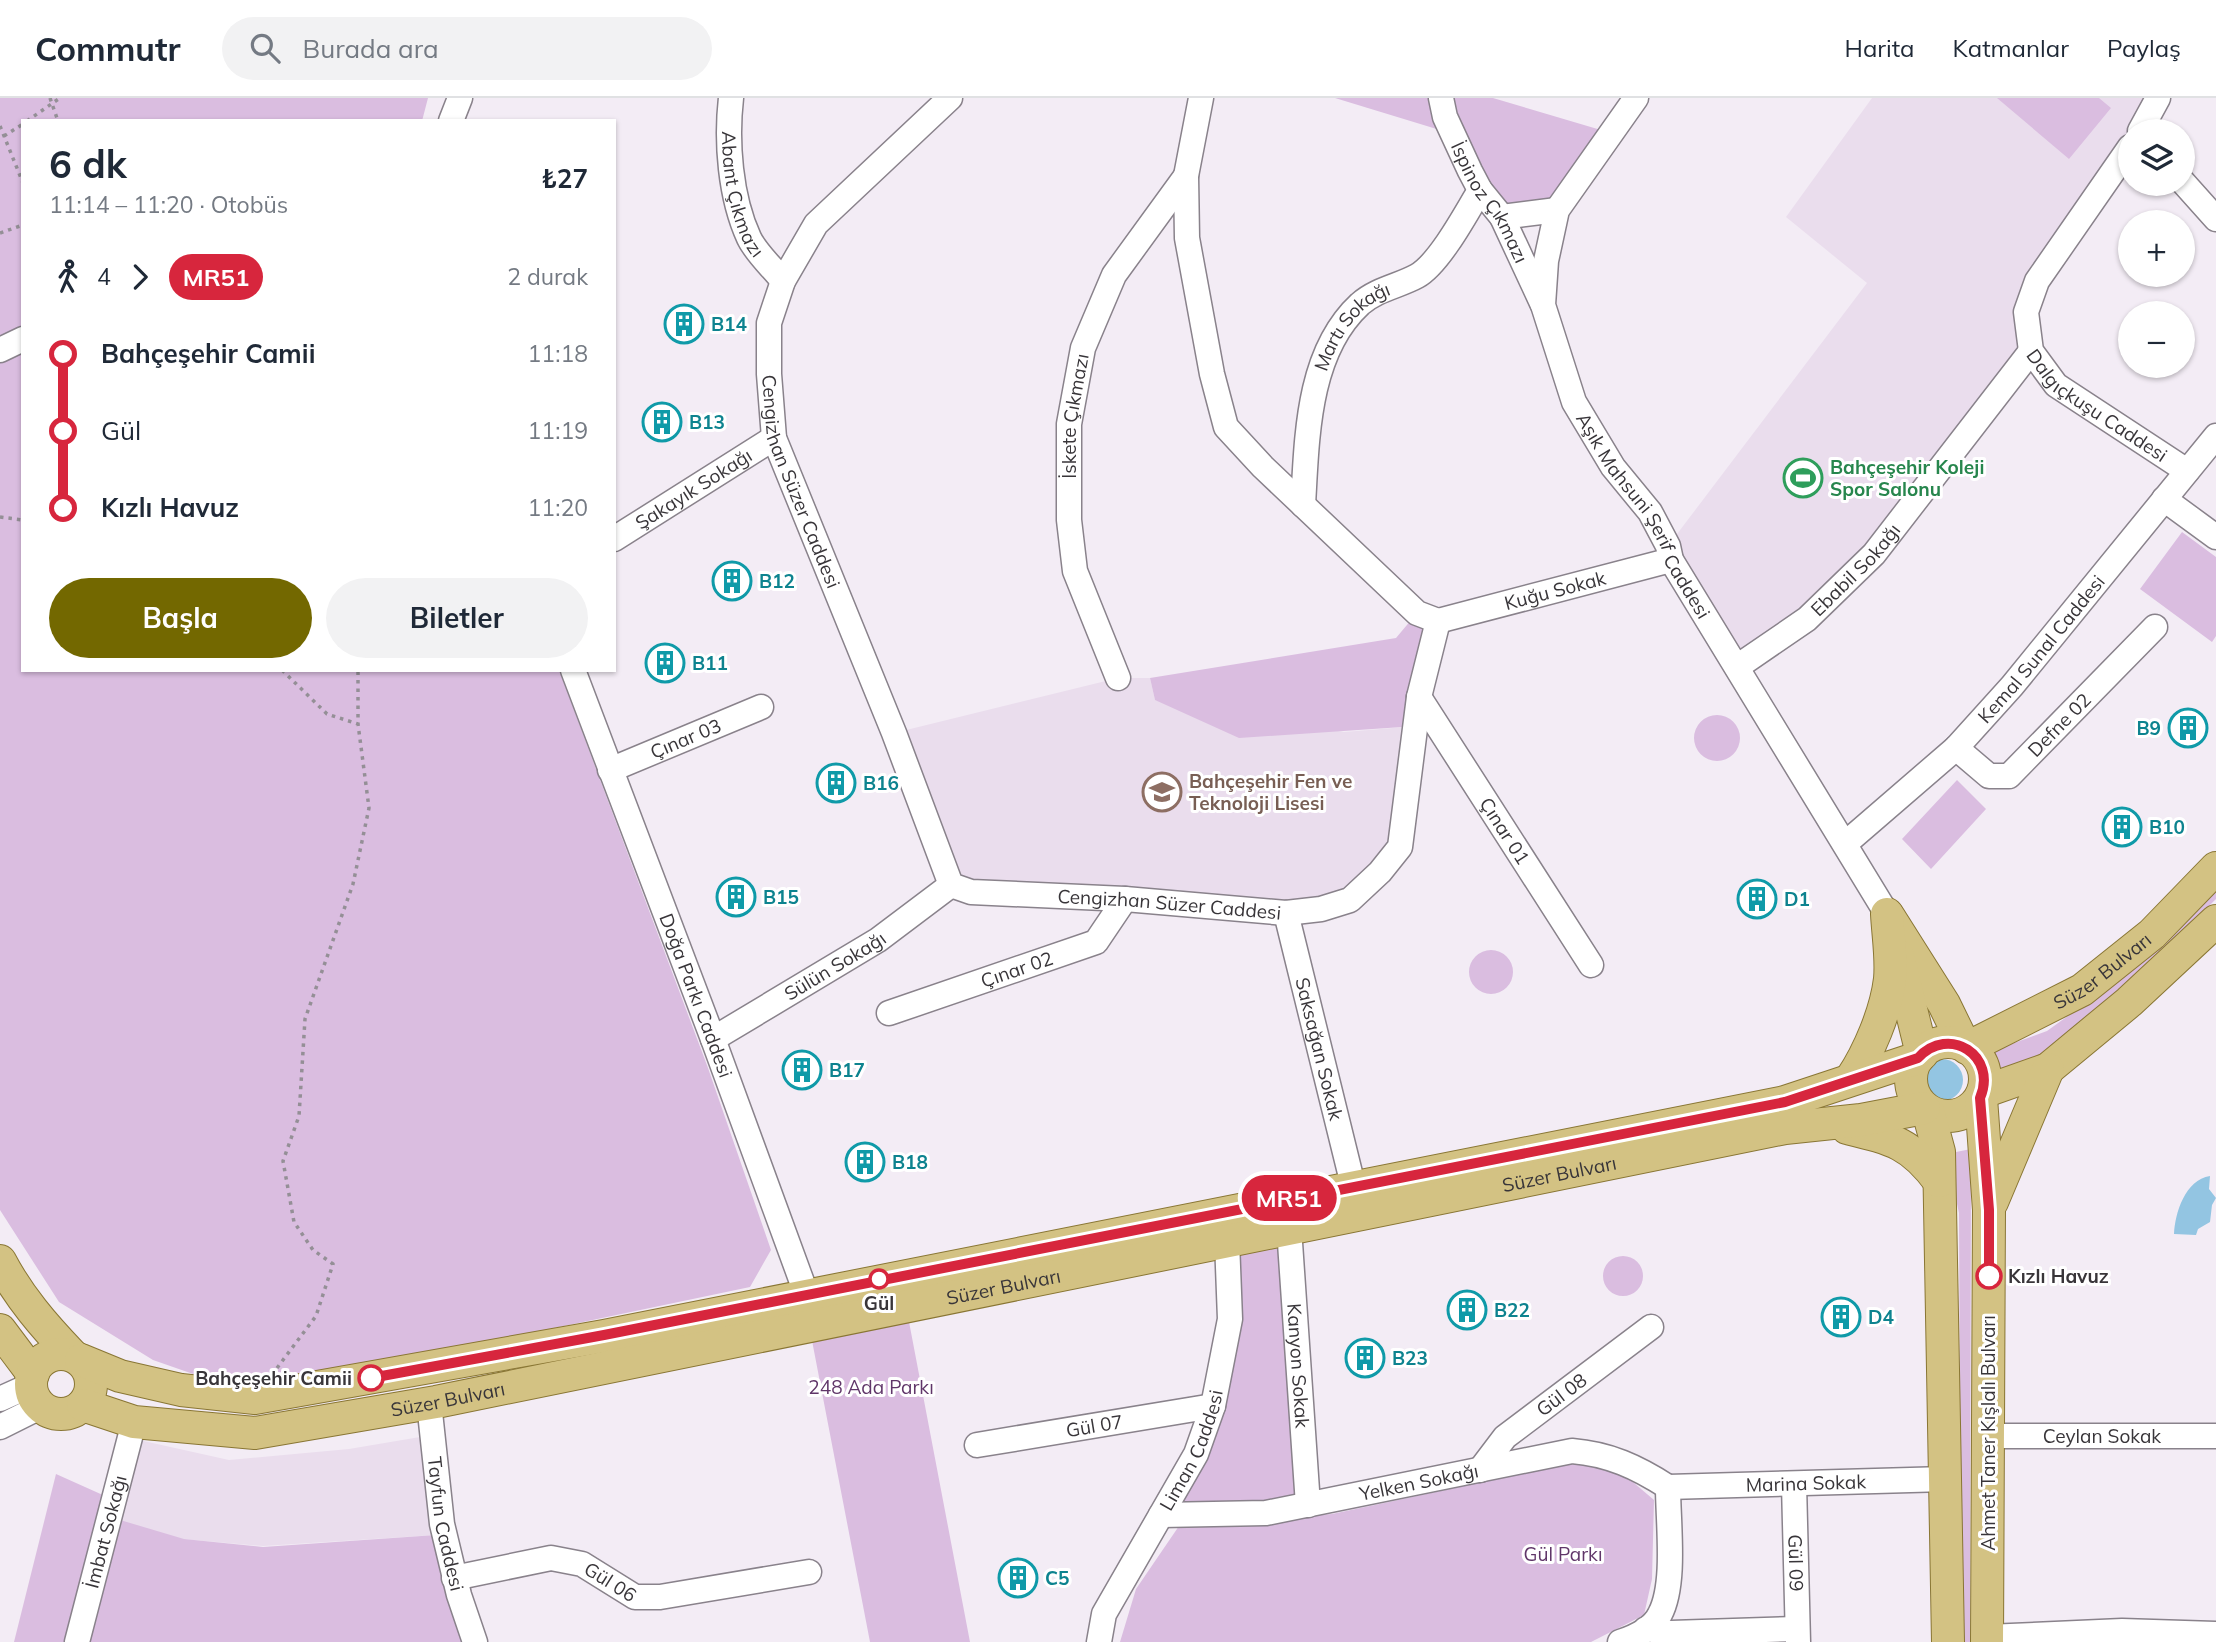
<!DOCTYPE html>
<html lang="tr">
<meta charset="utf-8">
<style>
:root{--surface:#fff;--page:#f2f2f3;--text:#1f2937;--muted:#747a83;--line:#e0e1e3;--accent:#736800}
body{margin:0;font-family:Mulish,sans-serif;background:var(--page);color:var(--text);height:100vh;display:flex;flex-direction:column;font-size:26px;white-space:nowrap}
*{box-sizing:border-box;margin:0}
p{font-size:23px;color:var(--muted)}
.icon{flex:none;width:38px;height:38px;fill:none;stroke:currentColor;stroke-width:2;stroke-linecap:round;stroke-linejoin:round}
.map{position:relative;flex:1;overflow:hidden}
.panel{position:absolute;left:21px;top:21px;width:595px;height:553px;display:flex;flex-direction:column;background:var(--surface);border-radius:0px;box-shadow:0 2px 5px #0004}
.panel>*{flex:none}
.badge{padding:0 14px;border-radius:23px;font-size:24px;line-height:46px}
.tools{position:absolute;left:2118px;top:21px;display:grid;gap:14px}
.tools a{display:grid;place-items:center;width:77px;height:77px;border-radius:50%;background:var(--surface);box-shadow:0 2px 5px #0004;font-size:35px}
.map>.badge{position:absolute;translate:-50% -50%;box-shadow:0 0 0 4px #fff}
.legs{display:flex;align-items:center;gap:10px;height:77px;padding:0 28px;font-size:23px}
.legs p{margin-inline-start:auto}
.overview{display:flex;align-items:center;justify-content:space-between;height:119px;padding:0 28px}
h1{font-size:38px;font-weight:700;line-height:52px}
.cta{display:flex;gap:14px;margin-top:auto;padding:14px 28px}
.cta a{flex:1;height:80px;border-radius:42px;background:var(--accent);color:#fff;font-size:28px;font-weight:700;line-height:80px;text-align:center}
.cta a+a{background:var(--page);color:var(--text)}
ul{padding:0 28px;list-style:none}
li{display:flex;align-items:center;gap:24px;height:77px;font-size:26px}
li i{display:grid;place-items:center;width:10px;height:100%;margin:0 9px;background:currentColor}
li i::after{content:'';width:18px;height:18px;margin:-9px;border:5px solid;border-radius:50%;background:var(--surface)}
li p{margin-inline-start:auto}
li:first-child i{background:linear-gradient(#0000 50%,currentColor 0)}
li:last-child i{background:linear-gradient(currentColor 50%,#0000 0)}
header{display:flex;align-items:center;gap:42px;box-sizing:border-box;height:98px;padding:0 35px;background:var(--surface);border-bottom:2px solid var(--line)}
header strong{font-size:33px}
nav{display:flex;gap:38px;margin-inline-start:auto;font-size:24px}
.search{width:490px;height:63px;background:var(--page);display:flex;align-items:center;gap:18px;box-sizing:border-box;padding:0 24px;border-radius:38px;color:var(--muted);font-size:26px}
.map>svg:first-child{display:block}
.built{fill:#eadded}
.green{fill:#dabde0}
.water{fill:#93c5e2}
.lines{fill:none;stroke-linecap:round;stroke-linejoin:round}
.minor-casing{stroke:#89828b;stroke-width:27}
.major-casing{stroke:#897634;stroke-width:34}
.path{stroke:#948f96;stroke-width:3.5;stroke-dasharray:3.5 5;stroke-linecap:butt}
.minor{stroke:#fff;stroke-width:24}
.major{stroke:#d3c283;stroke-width:32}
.line-1-casing{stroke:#fff;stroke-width:16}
.line-1{stroke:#d7263d;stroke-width:10}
.stop-1-dot{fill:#fff;stroke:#d7263d;stroke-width:3.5}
.labels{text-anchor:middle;stroke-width:6;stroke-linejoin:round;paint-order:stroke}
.street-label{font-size:19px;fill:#383539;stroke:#fff}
.culture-label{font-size:19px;font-weight:bold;fill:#0d838f;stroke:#fff;text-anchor:start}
.leisure-label{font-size:19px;font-weight:bold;fill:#27864d;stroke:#fff;text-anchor:start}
.education-label{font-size:19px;font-weight:bold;fill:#785e54;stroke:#fff;text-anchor:start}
.stop-label{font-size:19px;font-weight:bold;fill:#383539;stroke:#fff;text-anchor:start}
.park-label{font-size:19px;fill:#603669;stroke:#fff}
</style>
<header>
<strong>Commutr</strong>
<div class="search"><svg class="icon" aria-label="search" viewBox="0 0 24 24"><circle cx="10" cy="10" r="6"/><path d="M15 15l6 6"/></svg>Burada ara</div>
<nav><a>Harita</a><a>Katmanlar</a><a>Paylaş</a></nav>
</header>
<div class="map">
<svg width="2216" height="1544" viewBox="0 0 2216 1544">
<rect width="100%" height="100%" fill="#f3ecf5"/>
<path class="built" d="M 1872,0 L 2158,0 L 2130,49 L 2037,183 L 2031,253 L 1874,456 L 1737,569 L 1668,448 L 1867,185 L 1786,119 Z
M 1118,580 L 1150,580 L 1155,602 L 1344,634 L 1417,628 L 1400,749 L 1321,811 L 951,787 L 894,635 Z
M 426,1338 L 436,1437 L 263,1448 L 182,1441 L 107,1419 L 130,1340 L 229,1362 L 349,1351 Z"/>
<path class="green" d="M 0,0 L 428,0 L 422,23 L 23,23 L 23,572 L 559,572 L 708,970 L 771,1152 L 750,1189 L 336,1276 L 219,1285 L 153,1262 L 59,1204 L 0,1112 Z
M 1335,0 L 1493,0 L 1611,35 L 1557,112 L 1502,119 L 1453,36 Z
M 1997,0 L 2099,0 L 2111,10 L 2069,61 Z
M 2182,434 L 2216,459 L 2216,538 L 2212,544 L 2140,491 Z
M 1417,515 L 1438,523 L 1417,628 L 1239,640 L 1155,602 L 1150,580 L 1396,540 Z
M1694 640a23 23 0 1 1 46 0a23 23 0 1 1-46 0Z
M 1957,682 L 1986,711 L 1931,771 L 1902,741 Z
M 2216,786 L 2216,801 C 2148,868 2076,940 1992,987 L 1984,956 L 2047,933 L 2104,892 Z
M1469 874a22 22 0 1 1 44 0a22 22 0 1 1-44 0Z
M 1971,1051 L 1970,1544 L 1961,1544 L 1959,1115 L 1946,1056 Z
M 1289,1130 L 1308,1407 L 1161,1417 L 1213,1308 L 1227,1143 Z
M1603 1178a20 20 0 1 1 40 0a20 20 0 1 1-40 0Z
M 906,1208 L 970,1544 L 870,1544 L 809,1227 Z
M 1587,1362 L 1627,1379 L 1654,1402 L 1652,1481 L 1644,1517 L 1591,1544 L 1120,1544 L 1136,1491 L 1179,1428 L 1332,1416 Z
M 56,1376 L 114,1402 L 110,1419 L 184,1441 L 263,1449 L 436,1437 L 465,1544 L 14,1544 Z"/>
<path class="water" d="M1921 982a21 21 0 1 1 42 0a21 21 0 1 1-42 0Z
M 2210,1078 L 2209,1091 L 2216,1100 L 2212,1107 L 2210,1124 L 2198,1131 L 2196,1137 L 2174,1136 C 2175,1115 2185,1082 2210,1078 Z"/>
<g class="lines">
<defs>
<g id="minor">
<path id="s1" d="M 731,0 C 726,43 730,99 749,140 C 756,155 772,169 783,183"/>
<path id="s2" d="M 950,0 L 816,126 L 783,183 L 769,225 L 769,276 L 774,340 L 894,635 L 951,787 L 971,794 L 1125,801 L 1286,815 L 1321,811 L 1350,802 L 1380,774 L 1400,749 L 1419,599 L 1438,523"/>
<path d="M 1201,0 L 1186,78 L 1187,140 L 1212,276 L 1226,329 L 1263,369 L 1417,515 L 1438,523"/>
<path id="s3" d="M 1441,0 L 1445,19 L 1470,73 L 1480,92 L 1502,119 L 1542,205"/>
<path id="s4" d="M 1636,0 L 1557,112 L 1546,163 L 1543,207 L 1574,304 L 1613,369 L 1650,414 L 1668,448 L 1671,462 L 1887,816"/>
<path d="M 451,23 L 460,0"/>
<path d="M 2140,33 L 2158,0"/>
<path id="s5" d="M 2130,49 L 2037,183 L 2026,214 L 2031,253 L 2056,287 L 2187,373"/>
<path d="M 2182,83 L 2216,121"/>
<path d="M 1502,119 L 1557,112"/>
<path d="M 0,252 L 23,241"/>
<path d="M 2164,401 L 2216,439"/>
<path id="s6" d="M 1303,407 C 1307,340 1307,255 1360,206 C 1377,191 1399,188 1417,178 C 1439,166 1467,114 1480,92"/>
<path id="s7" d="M 614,441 L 774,340"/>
<path id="s8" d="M 1438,523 L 1671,462"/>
<path id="s9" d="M 1737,569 L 1807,521 L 1874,456 L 2031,253"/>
<path id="s10" d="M 573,572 L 713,941 L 806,1195 L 808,1216"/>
<path id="s11" d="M 1118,580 L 1075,473 L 1069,422 L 1069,326 L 1083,250 L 1114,177 L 1186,78"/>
<path id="s12" d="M 1419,599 L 1591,867"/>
<path id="s13" d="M 1956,650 L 1989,678 L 2009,678 L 2155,529"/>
<path id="s14" d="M 610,672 L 761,609"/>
<path id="s15" d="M 1846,745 L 1956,650 L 2012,588 L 2216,338"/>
<path id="s16" d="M 1286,815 L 1353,1087"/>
<path id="s17" d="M 889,915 L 1096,844 L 1125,801"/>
<path id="s18" d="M 713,941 L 878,842 L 951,787"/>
<path id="s19" d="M 1289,1130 L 1308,1407"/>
<path d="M 0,1301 L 31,1287"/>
<path id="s20" d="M 429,1305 L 442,1426 L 459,1497 L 475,1544"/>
<path d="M 0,1329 L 40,1309"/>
<path id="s21" d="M 1988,1338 L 2216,1338"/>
<path id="s22" d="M 977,1347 L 1213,1308"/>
<path id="s23" d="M 1480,1372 L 1505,1339 L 1651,1229"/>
<path id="s24" d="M 1794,1386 L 1798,1544"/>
<path id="s25" d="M 1668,1389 L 1946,1381"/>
<path id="s26" d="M 1161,1417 L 1266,1415 L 1572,1353 C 1609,1356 1637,1369 1668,1389"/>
<path id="s27" d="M 454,1480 L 551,1460 L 582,1466 L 635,1499 L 660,1499 L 809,1474"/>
<path d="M 1646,1531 L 1671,1535 L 1797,1531"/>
<path d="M 1987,1539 L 2122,1533 L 2216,1536"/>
<path id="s28" d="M 77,1544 L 134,1324"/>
<path id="s29" d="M 1099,1544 L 1104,1516 L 1196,1356 L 1213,1308 L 1230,1221 L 1227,1143"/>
<path d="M 1620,1544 C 1635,1539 1653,1531 1660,1516 C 1676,1486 1668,1425 1668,1389"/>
</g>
<g id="major">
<path d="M 1889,819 L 1944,906 L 1964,947"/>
<path d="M 1898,858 L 1922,956"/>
<circle cx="1948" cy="981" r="37"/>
<path id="s30" d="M 1967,950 L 2082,892 L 2152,836 L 2216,770"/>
<path d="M 1851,981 C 1869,954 1886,914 1890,881 C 1892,860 1888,836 1887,816"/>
<path d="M 1983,994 L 2048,971 L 2129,904 L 2216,823"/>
<path d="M 1981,1000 L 1989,1112 L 1987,1544"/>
<path d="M 1928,1013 L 1939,1054 L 1948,1544"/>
<path d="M 1847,1030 C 1892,1041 1911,1045 1939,1083"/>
<path d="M 1992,1104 L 2048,971"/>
<path d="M 0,1163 C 19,1199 44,1228 72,1257"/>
<path d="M 0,1232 L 33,1276"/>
<circle cx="61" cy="1286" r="30"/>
<path d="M 81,1262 L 120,1278 L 181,1292 L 255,1300 L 604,1238 L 1785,1004 L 1918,960"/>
<path id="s31" d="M 83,1307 L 134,1324 L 255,1335 L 436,1304 L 1785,1030 L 1861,1022 L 1924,1010"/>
</g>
</defs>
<use href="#minor" class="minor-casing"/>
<use href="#major" class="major-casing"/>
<path class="path" d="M 50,0 L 58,23
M 27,23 L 60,0
M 0,28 L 23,85
M 4,38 L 23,26
M 0,135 L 23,127
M 0,419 L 23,422
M 282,572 L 327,616 L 358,626
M 277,1270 L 316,1218 L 333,1166 L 313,1152 L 294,1124 L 283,1063 L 299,1018 L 305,921 L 353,786 L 369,710 L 358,626 L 358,572"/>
<use href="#minor" class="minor"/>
<use href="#major" class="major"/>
</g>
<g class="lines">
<defs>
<path id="line-1" d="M 371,1280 L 604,1237 L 1785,1004 L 1918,960 C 1949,926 1998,958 1980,1000 L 1989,1112 L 1989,1178"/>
</defs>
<use href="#line-1" class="line-1-casing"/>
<use href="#line-1" class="line-1"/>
</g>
<defs>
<symbol id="building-ring" viewBox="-11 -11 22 22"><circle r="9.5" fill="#fff" stroke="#0f9aa8" stroke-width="1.5"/><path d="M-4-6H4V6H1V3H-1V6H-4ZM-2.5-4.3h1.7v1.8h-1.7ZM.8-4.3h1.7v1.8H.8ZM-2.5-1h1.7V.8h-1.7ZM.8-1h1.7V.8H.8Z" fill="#0f9aa8"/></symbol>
<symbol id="stadium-ring" viewBox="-11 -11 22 22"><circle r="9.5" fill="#fff" stroke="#2e9e5b" stroke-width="1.5"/><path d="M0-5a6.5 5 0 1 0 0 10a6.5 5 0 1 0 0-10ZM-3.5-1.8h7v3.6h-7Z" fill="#2e9e5b"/></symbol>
<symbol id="school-ring" viewBox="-11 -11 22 22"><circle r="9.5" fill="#fff" stroke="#8d6e63" stroke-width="1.5"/><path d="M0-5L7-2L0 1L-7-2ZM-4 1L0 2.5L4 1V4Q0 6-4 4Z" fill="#8d6e63"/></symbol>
</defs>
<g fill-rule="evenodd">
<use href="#building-ring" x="662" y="204" width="44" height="44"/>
<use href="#building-ring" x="640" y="302" width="44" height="44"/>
<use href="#stadium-ring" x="1781" y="358" width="44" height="44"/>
<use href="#building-ring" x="710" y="461" width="44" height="44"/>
<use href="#building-ring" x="643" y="543" width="44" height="44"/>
<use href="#building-ring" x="2166" y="608" width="44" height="44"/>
<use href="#building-ring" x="814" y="663" width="44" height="44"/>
<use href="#school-ring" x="1140" y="672" width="44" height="44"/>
<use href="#building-ring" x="2100" y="707" width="44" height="44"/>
<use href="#building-ring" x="714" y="777" width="44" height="44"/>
<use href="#building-ring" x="1735" y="779" width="44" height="44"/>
<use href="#building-ring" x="780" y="950" width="44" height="44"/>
<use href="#building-ring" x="843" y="1042" width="44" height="44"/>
<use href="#building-ring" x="1445" y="1190" width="44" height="44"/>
<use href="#building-ring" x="1819" y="1197" width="44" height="44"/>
<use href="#building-ring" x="1343" y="1238" width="44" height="44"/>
<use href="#building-ring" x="996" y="1458" width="44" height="44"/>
</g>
<g class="stop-1-dot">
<circle cx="1989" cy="1178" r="12"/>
<circle cx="879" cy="1181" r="9"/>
<circle cx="371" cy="1280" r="12"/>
</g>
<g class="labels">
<g class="street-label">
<text dy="7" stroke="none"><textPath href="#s1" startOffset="98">Abant Çıkmazı</textPath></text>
<text dy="7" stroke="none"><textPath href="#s3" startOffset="116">İspinoz Çıkmazı</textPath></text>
<text dy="7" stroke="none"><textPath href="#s6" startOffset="192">Martı Sokağı</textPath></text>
<text dy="7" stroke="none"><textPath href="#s5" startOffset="322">Dalgıçkuşu Caddesi</textPath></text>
<text dy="7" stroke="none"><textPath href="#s11" startOffset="271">İskete Çıkmazı</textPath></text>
<text dy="7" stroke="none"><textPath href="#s2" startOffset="458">Cengizhan Süzer Caddesi</textPath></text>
<text dy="7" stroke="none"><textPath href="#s7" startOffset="94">Şakayık Sokağı</textPath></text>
<text dy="7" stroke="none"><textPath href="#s4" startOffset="469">Aşık Mahsuni Şerif Caddesi</textPath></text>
<text dy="7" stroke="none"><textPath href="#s9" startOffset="154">Ebabil Sokağı</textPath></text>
<text dy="7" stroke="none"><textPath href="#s8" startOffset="121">Kuğu Sokak</textPath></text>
<text dy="7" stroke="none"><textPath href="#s15" startOffset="276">Kemal Sunal Caddesi</textPath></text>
<text dy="7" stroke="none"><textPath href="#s13" startOffset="135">Defne 02</textPath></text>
<text dy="7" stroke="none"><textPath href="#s14" startOffset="82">Çınar 03</textPath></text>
<text dy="7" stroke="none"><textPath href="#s12" startOffset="159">Çınar 01</textPath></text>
<text dy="7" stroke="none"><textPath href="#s2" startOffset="1110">Cengizhan Süzer Caddesi</textPath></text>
<text dy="7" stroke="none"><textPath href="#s18" startOffset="142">Sülün Sokağı</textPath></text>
<text dy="7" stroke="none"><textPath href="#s17" startOffset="135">Çınar 02</textPath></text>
<text dy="7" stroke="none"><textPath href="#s30" startOffset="156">Süzer Bulvarı</textPath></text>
<text dy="7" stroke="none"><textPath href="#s10" startOffset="348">Doğa Parkı Caddesi</textPath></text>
<text dy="7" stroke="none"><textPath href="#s16" startOffset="140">Saksağan Sokak</textPath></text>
<text dy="7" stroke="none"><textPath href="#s31" startOffset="1505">Süzer Bulvarı</textPath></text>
<text dy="7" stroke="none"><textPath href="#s31" startOffset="938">Süzer Bulvarı</textPath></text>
<text dy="7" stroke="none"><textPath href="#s19" startOffset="138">Kanyon Sokak</textPath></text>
<text dy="7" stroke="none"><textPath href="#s23" startOffset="112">Gül 08</textPath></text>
<text dy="7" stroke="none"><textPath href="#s31" startOffset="371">Süzer Bulvarı</textPath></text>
<text dy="7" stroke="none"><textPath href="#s22" startOffset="119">Gül 07</textPath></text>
<text transform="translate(1988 1335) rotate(-90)" y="7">Ahmet Taner Kışlalı Bulvarı</text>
<text dy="7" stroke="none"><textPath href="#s21" startOffset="114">Ceylan Sokak</textPath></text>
<text dy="7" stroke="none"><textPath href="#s29" startOffset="215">Liman Caddesi</textPath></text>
<text dy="7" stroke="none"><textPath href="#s26" startOffset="261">Yelken Sokağı</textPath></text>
<text dy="7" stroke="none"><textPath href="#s25" startOffset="138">Marina Sokak</textPath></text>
<text dy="7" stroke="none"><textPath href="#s20" startOffset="122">Tayfun Caddesi</textPath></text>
<text dy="7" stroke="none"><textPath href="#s28" startOffset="114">İmbat Sokağı</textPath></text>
<text dy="7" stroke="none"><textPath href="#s24" startOffset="79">Gül 09</textPath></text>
<text dy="7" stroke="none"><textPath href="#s27" startOffset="164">Gül 06</textPath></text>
</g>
<g class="culture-label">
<text x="711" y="233">B14</text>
<text x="689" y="331">B13</text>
<text x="759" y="490">B12</text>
<text x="692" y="572">B11</text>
<text x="2161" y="637" text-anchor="end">B9</text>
<text x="863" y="692">B16</text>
<text x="2149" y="736">B10</text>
<text x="763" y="806">B15</text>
<text x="1784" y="808">D1</text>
<text x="829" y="979">B17</text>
<text x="892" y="1071">B18</text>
<text x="1494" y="1219">B22</text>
<text x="1868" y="1226">D4</text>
<text x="1392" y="1267">B23</text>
<text x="1045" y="1487">C5</text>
</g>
<g class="leisure-label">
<text x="1830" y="376">Bahçeşehir Koleji<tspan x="1830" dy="22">Spor Salonu</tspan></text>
</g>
<g class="education-label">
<text x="1189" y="690">Bahçeşehir Fen ve<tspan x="1189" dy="22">Teknoloji Lisesi</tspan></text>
</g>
<g class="stop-label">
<text x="2008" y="1185">Kızlı Havuz</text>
<text x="879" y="1212" text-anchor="middle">Gül</text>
<text x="352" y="1287" text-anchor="end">Bahçeşehir Camii</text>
</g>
<g class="park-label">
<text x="871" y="1296">248 Ada Parkı</text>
<text x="1563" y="1463">Gül Parkı</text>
</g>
</g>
</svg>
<div class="tools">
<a><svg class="icon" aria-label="layers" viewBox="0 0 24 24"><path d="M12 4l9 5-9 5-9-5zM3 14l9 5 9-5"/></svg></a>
<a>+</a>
<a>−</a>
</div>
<b class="badge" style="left:1289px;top:1100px;background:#d7263d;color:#fff">MR51</b>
<section class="panel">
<div class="overview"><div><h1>6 dk</h1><p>11:14 – 11:20 · Otobüs</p></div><b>₺27</b></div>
<div class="legs"><svg class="icon" aria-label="walk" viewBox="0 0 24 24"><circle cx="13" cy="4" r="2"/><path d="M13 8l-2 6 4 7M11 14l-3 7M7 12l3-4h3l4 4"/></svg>4<svg class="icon" aria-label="forward" viewBox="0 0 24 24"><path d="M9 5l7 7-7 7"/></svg><b class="badge" style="background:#d7263d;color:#fff">MR51</b><p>2 durak</p></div>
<ul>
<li><i style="color:#d7263d"></i><b>Bahçeşehir Camii</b><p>11:18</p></li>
<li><i style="color:#d7263d"></i><span>Gül</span><p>11:19</p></li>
<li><i style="color:#d7263d"></i><b>Kızlı Havuz</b><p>11:20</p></li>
</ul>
<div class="cta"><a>Başla</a><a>Biletler</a></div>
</section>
</div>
